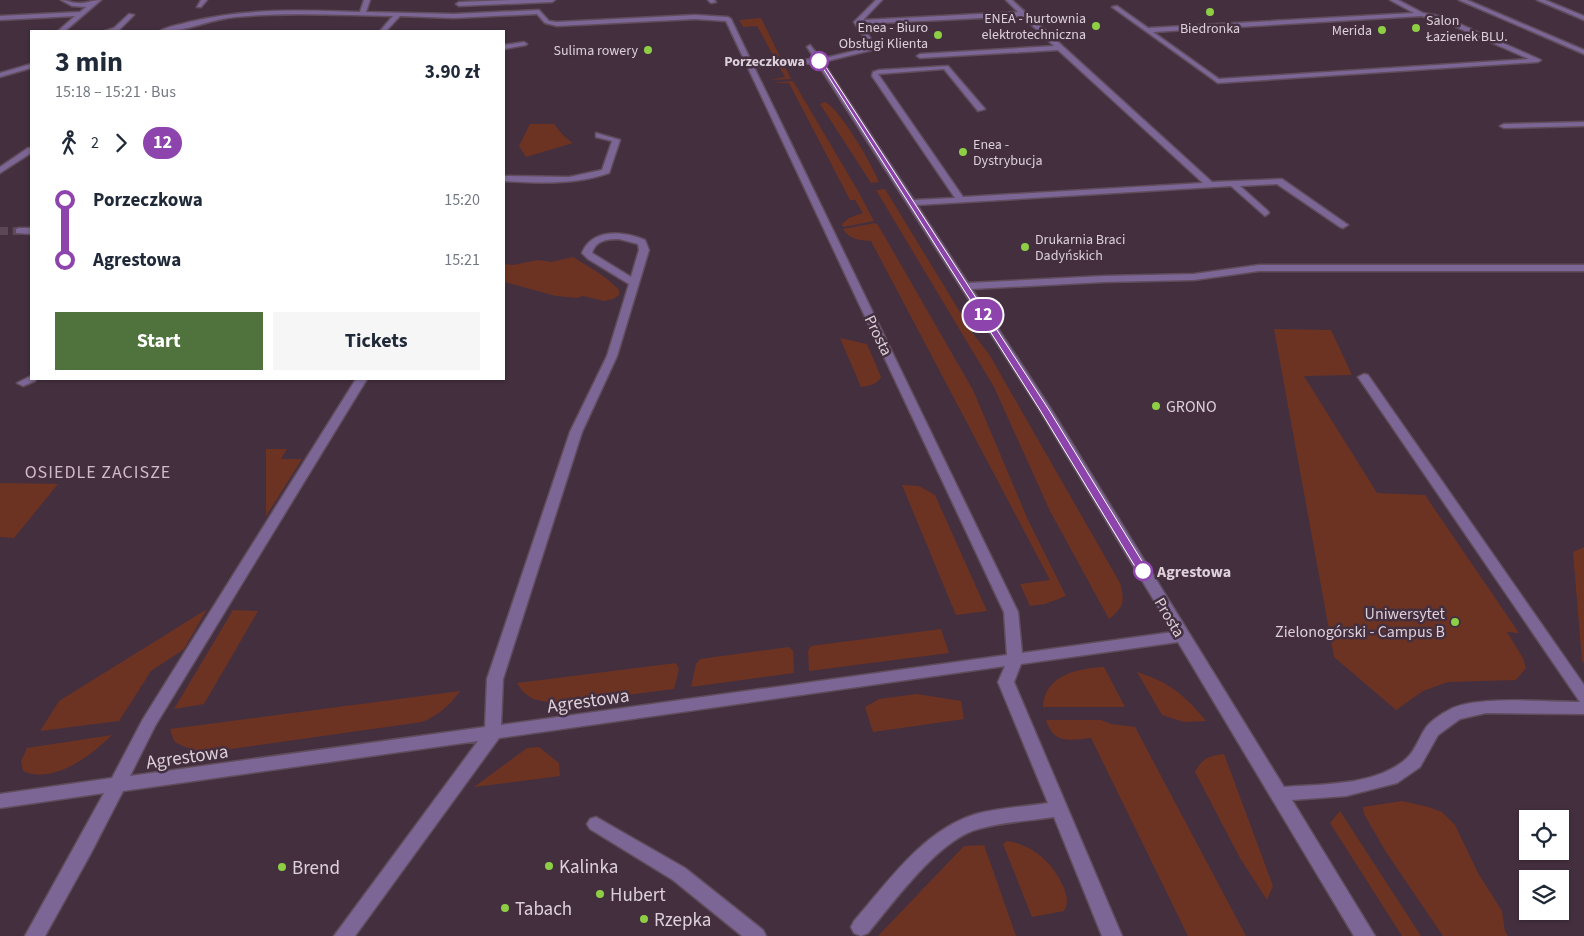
<!DOCTYPE html>
<meta charset="utf-8">
<style>
:root{--surface:#fff;--page:#f6f6f7;--text:#1f2937;--muted:#747a83;--accent:#50733d}
body{margin:0;font-family:"Source Sans 3",sans-serif;background:var(--page);color:var(--text);height:100vh;display:flex;flex-direction:column;font-size:19px;white-space:nowrap}
*{box-sizing:border-box;margin:0}
p{font-size:16px;color:var(--muted)}
.icon{flex:none;width:28px;height:28px;fill:none;stroke:currentColor;stroke-width:2;stroke-linecap:round;stroke-linejoin:round}
.map{position:relative;flex:1;overflow:hidden}
.drawer{position:absolute;left:30px;top:30px;width:475px;height:350px;display:flex;flex-direction:column;background:var(--surface);border-radius:0px;box-shadow:0 1px 4px #0004}
.drawer>*{flex:none}
.badge{padding:0 10px;border-radius:16px;font-size:18px;line-height:32px}
.fabs{position:absolute;left:1519px;top:810px;display:grid;gap:10px}
.fabs a{display:grid;place-items:center;width:50px;height:50px;border-radius:0px;background:var(--surface);box-shadow:0 1px 4px #0004;font-size:25px}
.map>.badge{position:absolute;translate:-50% -50%;box-shadow:0 0 0 2px #fff}
.legs{display:flex;align-items:center;gap:8px;height:55px;padding:0 25px;font-size:16px}
.legs p{margin-inline-start:auto}
.overview{display:flex;align-items:center;justify-content:space-between;height:85px;padding:0 25px}
h1{font-size:28px;font-weight:700;line-height:38px}
.primary-button{display:flex;gap:10px;margin-top:auto;padding:10px 25px}
.primary-button a{flex:1;height:58px;border-radius:0px;background:var(--accent);color:#fff;font-size:20px;font-weight:700;line-height:58px;text-align:center}
.primary-button a+a{background:var(--page);color:var(--text)}
ul{padding:0 25px;list-style:none}
li{display:flex;align-items:center;gap:18px;height:60px;font-size:19px}
li i{display:grid;place-items:center;width:8px;height:100%;margin:0 6px;background:currentColor}
li i::after{content:'';width:12px;height:12px;margin:-6px;border:4px solid;border-radius:50%;background:var(--surface)}
li p{margin-inline-start:auto}
li:first-child i{background:linear-gradient(#0000 50%,currentColor 0)}
li:last-child i{background:linear-gradient(currentColor 50%,#0000 0)}
.map>svg:first-child{display:block}
.green{fill:#6c3323}
.lines{fill:none;stroke-linecap:round;stroke-linejoin:round}
.minor-tunnel{stroke:#5b4756;stroke-width:8;stroke-dasharray:8 4.5;stroke-linecap:butt}
.minor-casing{stroke:#604c5b;stroke-width:3}
.minor{fill:#7b6696;fill-rule:evenodd}
.line-1{fill:#8e44ad;stroke:#fff}
.poi-dot{fill:#8dce44;stroke:#442f3f;stroke-width:2}
.stop-1-dot{fill:#fff;stroke:#8e44ad;stroke-width:2.5}
.labels{text-anchor:middle;stroke-width:5;stroke-linejoin:round;paint-order:stroke}
.far-poi-label{font-size:14px;fill:#ddd0da;stroke:#442f3f;text-anchor:end}
.far-stop-label{font-size:14px;font-weight:bold;fill:#ddd0da;stroke:#442f3f;text-anchor:end}
.street-label{font-size:16px;fill:#ddd0da;stroke:#442f3f}
.poi-label{font-size:16px;fill:#ddd0da;stroke:#442f3f;text-anchor:start}
.stop-label{font-size:16px;font-weight:bold;fill:#ddd0da;stroke:#442f3f;text-anchor:start}
.neighbourhood-label{font-size:18px;letter-spacing:1px;fill:#d3b9cc;stroke:#442f3f}
.near-street-label{font-size:19px;fill:#ddd0da;stroke:#442f3f}
.near-poi-label{font-size:19px;fill:#ddd0da;stroke:#442f3f;text-anchor:start}
</style>
<div class="map">
<svg width="1584" height="936" viewBox="0 0 1584 936">
<rect width="100%" height="100%" fill="#442f3f"/>
<path class="green" d="M 761,18 L 791,79 L 770,80 L 785,77 L 757,26 L 743,27 L 739,20 Z
M 793,81 L 858,191 L 874,221 L 843,227 L 842,224 L 849,218 L 863,213 L 855,200 L 850,200 L 789,83 L 771,83 Z
M 825,102 C 840,109 873,166 879,182 L 871,183 L 820,104 Z
M 530,124 L 554,124 C 558,130 567,140 573,143 L 526,157 L 519,146 Z
M 885,189 L 974,335 L 989,354 L 1120,583 C 1125,601 1124,607 1109,619 L 1050,511 L 994,387 L 876,190 Z
M 875,223 L 878,225 L 973,390 L 1028,520 L 1066,596 L 1045,604 L 1030,606 L 1020,584 L 1050,580 L 871,241 C 860,240 850,240 843,229 Z
M 573,257 C 589,267 606,276 619,290 L 619,295 L 613,299 L 604,301 L 583,296 L 577,298 L 556,296 L 504,282 L 504,264 L 513,265 L 538,260 L 551,262 Z
M 1274,329 L 1331,330 L 1352,375 L 1304,376 L 1377,493 L 1425,495 L 1429,501 L 1519,633 L 1507,632 L 1523,658 L 1526,668 L 1516,680 L 1448,682 L 1423,691 L 1396,710 L 1334,657 Z
M 840,338 L 867,344 L 881,377 C 877,384 870,386 861,387 Z
M 266,449 L 287,449 L 281,459 L 302,459 L 266,516 Z
M 0,483 L 58,484 L 14,538 L 0,537 Z
M 902,485 L 919,486 L 935,495 L 987,611 L 956,615 Z
M 1584,547 L 1584,663 L 1582,661 L 1573,552 Z
M 207,609 L 184,649 L 151,671 L 119,721 L 40,731 L 59,701 Z
M 233,610 L 258,611 L 204,704 L 174,709 Z
M 941,629 L 949,653 L 809,671 L 808,651 L 811,646 Z
M 789,647 L 793,651 L 794,673 L 691,687 L 696,664 L 700,659 Z
M 676,663 L 679,669 L 674,689 L 556,704 L 533,699 L 523,692 L 517,683 Z
M 1104,667 L 1125,707 L 1043,707 C 1044,675 1079,668 1104,667 Z
M 1137,672 C 1169,682 1185,695 1206,721 L 1184,722 L 1162,715 Z
M 460,691 C 449,706 439,715 422,722 L 217,751 C 200,752 188,750 174,741 L 170,729 Z
M 917,694 L 961,701 L 964,719 L 873,732 L 865,707 L 879,699 Z
M 1046,720 L 1101,720 L 1111,724 L 1135,727 L 1246,936 L 1188,936 L 1091,738 C 1070,740 1054,745 1046,720 Z
M 112,735 C 92,755 53,785 23,771 L 21,761 L 27,748 Z
M 539,747 L 559,763 L 560,776 L 474,787 L 527,748 Z
M 1224,754 L 1273,886 L 1267,900 L 1240,858 L 1195,772 C 1202,758 1209,756 1224,754 Z
M 1402,801 L 1428,807 L 1442,812 L 1455,825 L 1478,873 L 1502,911 L 1505,932 L 1508,936 L 1443,936 L 1386,852 L 1364,814 L 1363,807 Z
M 1340,811 L 1421,936 L 1402,936 L 1330,823 Z
M 1007,841 C 1033,845 1052,862 1063,886 C 1067,896 1069,901 1064,911 L 1032,917 L 1003,844 Z
M 984,845 L 1016,936 L 878,936 L 964,846 Z"/>
<g class="lines">
<path class="minor-tunnel" d="M 0,231 L 19,231"/>
<defs>
<path id="minor" d="M 61,0 C 67,0 71,3 77,3 C 86,4 92,0 101,0 L 65,31 L 58,31 L 75,16 L 0,20 L 0,16 L 80,12 L 86,7 L 72,6 Z
M 201,0 L 207,0 L 201,7 L 197,7 Z
M 364,0 L 370,0 L 366,12 L 454,14 L 539,10 L 549,21 L 557,22 L 695,15 L 728,17 L 731,19 L 752,63 L 815,59 L 807,47 L 810,45 L 821,59 L 870,47 L 854,22 L 876,0 L 882,0 L 863,20 L 1018,12 L 1006,0 L 1012,0 L 1212,182 L 1282,179 L 1348,225 L 1343,228 L 1340,227 L 1277,184 L 1240,186 L 1268,211 L 1269,213 L 1265,216 L 1231,186 L 917,205 L 968,283 L 1104,276 L 1194,274 L 1259,265 L 1584,265 L 1584,271 L 1259,271 L 1194,280 L 1104,282 L 972,289 L 1051,409 L 1284,787 C 1322,784 1377,786 1407,758 C 1415,751 1419,738 1425,729 C 1429,722 1441,714 1449,710 C 1475,695 1548,702 1580,702 L 1358,377 L 1364,374 L 1368,375 L 1584,685 L 1584,714 L 1486,713 L 1460,719 L 1438,735 L 1420,767 L 1397,783 L 1346,796 L 1292,800 L 1375,936 L 1354,936 L 1178,642 L 1021,664 L 1014,682 L 1122,936 L 1102,936 L 1054,817 C 1029,821 1002,822 978,829 C 938,840 894,902 868,933 L 861,936 L 854,933 L 851,927 L 854,921 C 888,882 922,832 973,815 C 996,808 1023,807 1048,803 L 998,682 L 1005,666 L 499,738 L 355,936 L 334,936 L 478,741 L 123,791 L 91,853 L 45,936 L 25,936 L 104,793 L 0,808 L 0,794 L 112,778 L 143,719 L 356,379 L 367,379 L 155,726 L 130,776 L 485,727 L 487,679 L 570,432 L 607,356 L 629,284 L 588,259 L 582,253 C 592,228 624,231 645,240 L 649,250 L 617,356 L 582,432 L 503,679 L 501,725 L 1007,655 L 1004,612 L 726,21 L 695,19 L 557,26 L 545,23 L 537,14 L 454,18 L 400,16 L 386,31 L 380,31 L 393,16 C 341,15 288,12 235,17 C 211,19 183,33 160,31 C 168,26 180,25 189,22 C 245,8 302,10 360,12 ZM 1022,16 L 1054,46 L 920,54 L 917,56 L 920,58 L 1058,50 L 1203,183 L 963,197 L 878,74 L 944,69 L 978,111 L 985,109 L 948,66 L 879,70 L 873,72 L 872,76 L 955,198 L 914,200 L 823,62 L 876,49 L 877,48 L 861,24 ZM 817,63 L 1039,409 L 1173,632 L 1022,653 L 1018,612 L 754,67 ZM 619,239 L 638,244 L 639,250 L 631,277 L 592,253 C 596,240 607,239 619,239 Z
M 511,0 L 555,0 L 552,2 L 459,6 L 456,4 L 459,2 Z
M 708,0 L 714,0 L 716,2 L 711,3 Z
M 1390,0 L 1398,0 L 1423,13 L 1444,17 L 1541,60 L 1538,62 L 1218,83 L 1112,7 L 1117,6 L 1148,28 L 1414,13 ZM 1421,16 L 1440,20 L 1529,59 L 1219,79 L 1153,32 Z
M 1459,0 L 1467,0 L 1584,50 L 1584,54 Z
M 1537,0 L 1545,0 L 1584,16 L 1584,20 Z
M 129,14 L 134,15 L 118,31 L 105,31 L 114,28 Z
M 524,42 L 527,44 L 526,45 L 504,49 L 504,45 Z
M 31,64 L 31,68 L 0,77 L 0,73 Z
M 1584,122 L 1584,126 L 1504,128 L 1500,126 L 1504,124 Z
M 596,133 L 620,140 L 609,173 C 575,185 540,183 504,181 L 504,176 L 569,177 L 602,170 L 612,141 L 596,137 Z
M 28,148 L 31,148 L 31,153 L 0,173 L 0,167 Z
M 19,228 L 31,228 L 31,234 L 16,233 L 16,229 Z
M 31,376 L 31,379 L 36,379 L 35,381 L 23,386 L 17,383 Z
M 596,817 L 685,868 L 763,930 L 766,936 L 742,936 L 673,880 L 590,829 L 587,824 L 590,819 Z"/>
</defs>
<use href="#minor" class="minor-casing"/>
<use href="#minor" class="minor"/>
</g>
<path class="line-1" d="M 818,60 L 822,61 L 1049,410 L 1148,571 L 1146,573 L 1139,573 L 1040,410 Z"/>
<g class="poi-dot">
<circle cx="1210" cy="12" r="5"/>
<circle cx="1096" cy="26" r="5"/>
<circle cx="1416" cy="28" r="5"/>
<circle cx="1382" cy="30" r="5"/>
<circle cx="938" cy="35" r="5"/>
<circle cx="648" cy="50" r="5"/>
<circle cx="963" cy="152" r="5"/>
<circle cx="1025" cy="247" r="5"/>
<circle cx="1156" cy="406" r="5"/>
<circle cx="1455" cy="622" r="5"/>
<circle cx="549" cy="866" r="5"/>
<circle cx="282" cy="867" r="5"/>
<circle cx="600" cy="894" r="5"/>
<circle cx="505" cy="908" r="5"/>
<circle cx="644" cy="919" r="5"/>
</g>
<g class="stop-1-dot">
<circle cx="819" cy="61" r="9"/>
<circle cx="1143" cy="571" r="9"/>
</g>
<g class="labels">
<g class="far-poi-label">
<text x="1086" y="23">ENEA - hurtownia<tspan x="1086" dy="16">elektrotechniczna</tspan></text>
<text x="1426" y="25" text-anchor="start">Salon<tspan x="1426" dy="16">Łazienek BLU.</tspan></text>
<text x="928" y="32">Enea - Biuro<tspan x="928" dy="16">Obsługi Klienta</tspan></text>
<text x="1210" y="33" text-anchor="middle">Biedronka</text>
<text x="1372" y="35">Merida</text>
<text x="638" y="55">Sulima rowery</text>
<text x="973" y="149" text-anchor="start">Enea -<tspan x="973" dy="16">Dystrybucja</tspan></text>
<text x="1035" y="244" text-anchor="start">Drukarnia Braci<tspan x="1035" dy="16">Dadyńskich</tspan></text>
</g>
<g class="far-stop-label">
<text x="805" y="66">Porzeczkowa</text>
</g>
<g class="street-label">
<text transform="translate(879 335) rotate(64)" y="6">Prosta</text>
<text transform="translate(1170 617) rotate(59)" y="6">Prosta</text>
</g>
<g class="poi-label">
<text x="1166" y="412">GRONO</text>
<text x="1445" y="619" text-anchor="end">Uniwersytet<tspan x="1445" dy="18">Zielonogórski - Campus B</tspan></text>
</g>
<g class="stop-label">
<text x="1157" y="577">Agrestowa</text>
</g>
<g class="neighbourhood-label">
<text x="98" y="478">OSIEDLE ZACISZE</text>
</g>
<g class="near-street-label">
<text transform="translate(588 700) rotate(-8)" y="7">Agrestowa</text>
<text transform="translate(187 756) rotate(-8)" y="7">Agrestowa</text>
</g>
<g class="near-poi-label">
<text x="559" y="873">Kalinka</text>
<text x="292" y="874">Brend</text>
<text x="610" y="901">Hubert</text>
<text x="515" y="915">Tabach</text>
<text x="654" y="926">Rzepka</text>
</g>
</g>
</svg>
<div class="fabs">
<a><svg class="icon" aria-label="locate" viewBox="0 0 24 24"><circle cx="12" cy="12" r="6"/><path d="M12 2v4M12 18v4M2 12h4M18 12h4"/></svg></a>
<a><svg class="icon" aria-label="layers" viewBox="0 0 24 24"><path d="M12 4l9 5-9 5-9-5zM3 14l9 5 9-5"/></svg></a>
</div>
<b class="badge" style="left:983px;top:315px;background:#8e44ad;color:#fff">12</b>
<section class="drawer">
<div class="overview"><div><h1>3 min</h1><p>15:18 – 15:21 · Bus</p></div><b>3.90 zł</b></div>
<div class="legs"><svg class="icon" aria-label="walk" viewBox="0 0 24 24"><circle cx="13" cy="4" r="2"/><path d="M13 8l-2 6 4 7M11 14l-3 7M7 12l3-4h3l4 4"/></svg>2<svg class="icon" aria-label="forward" viewBox="0 0 24 24"><path d="M9 5l7 7-7 7"/></svg><b class="badge" style="background:#8e44ad;color:#fff">12</b></div>
<ul>
<li><i style="color:#8e44ad"></i><b>Porzeczkowa</b><p>15:20</p></li>
<li><i style="color:#8e44ad"></i><b>Agrestowa</b><p>15:21</p></li>
</ul>
<div class="primary-button"><a>Start</a><a>Tickets</a></div>
</section>
</div>
